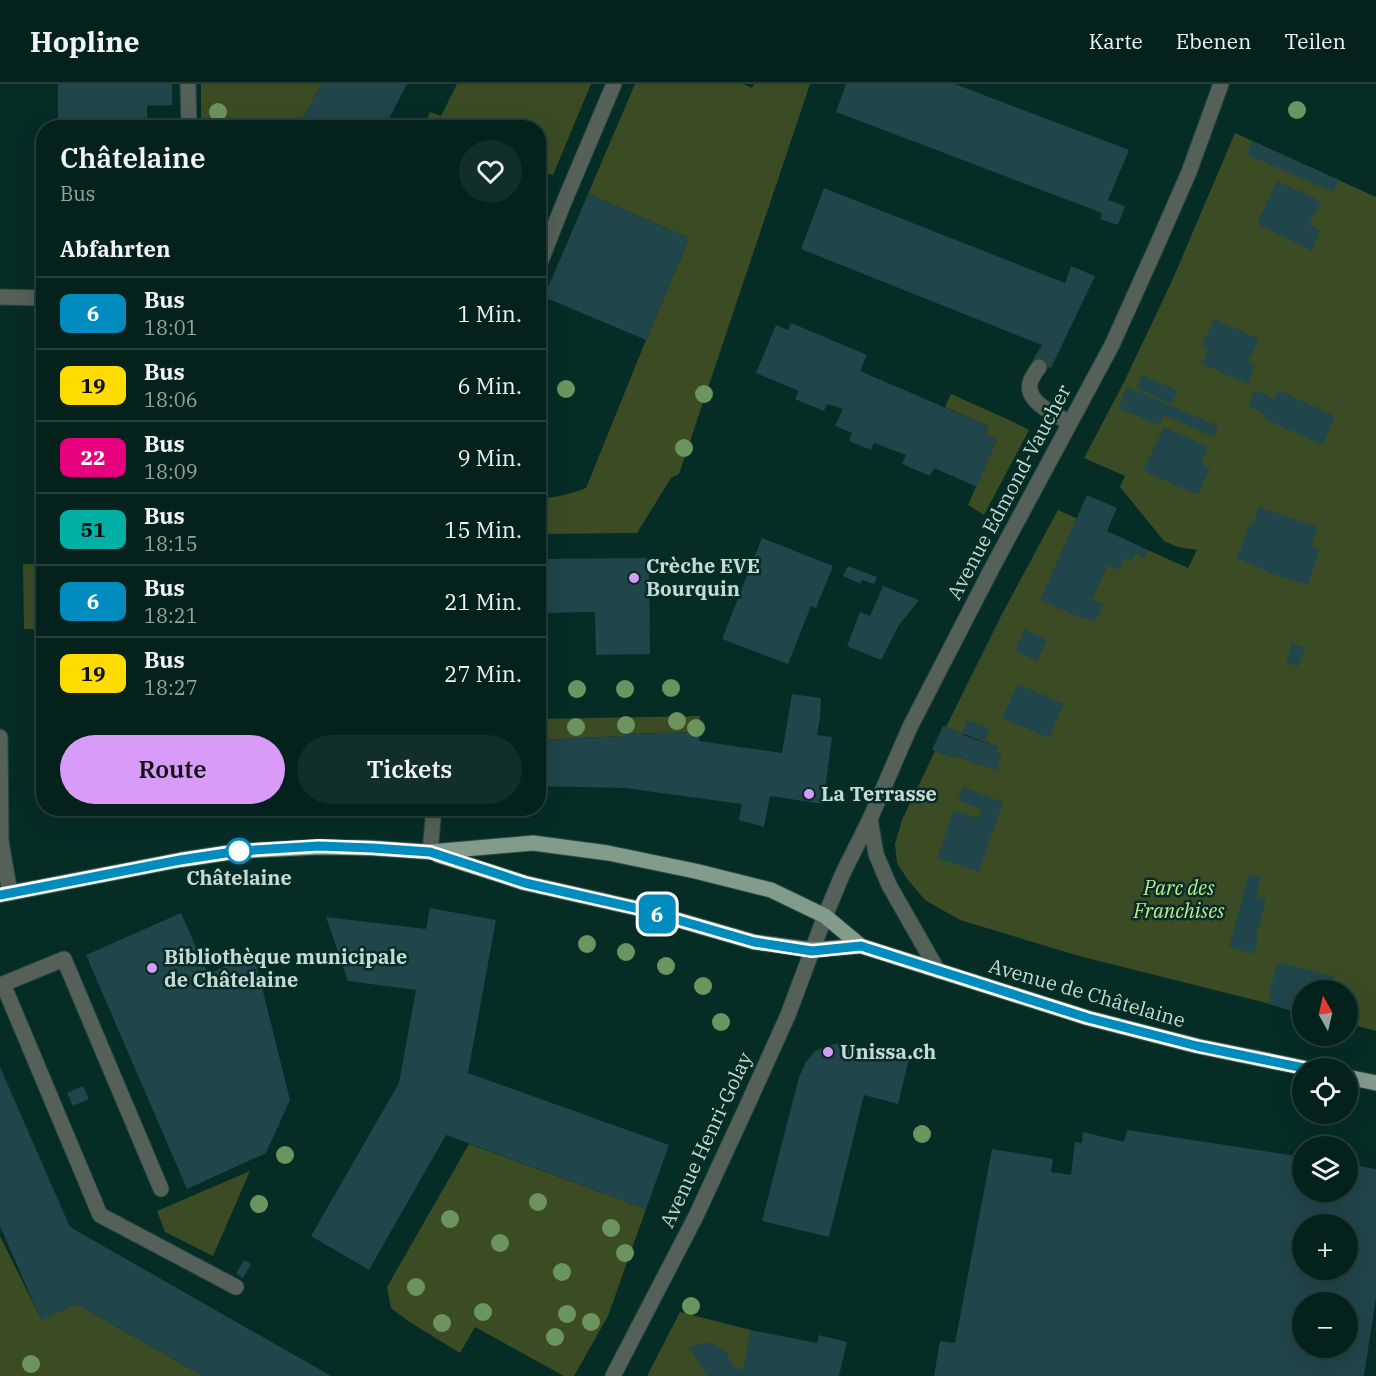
<!DOCTYPE html>
<html lang="de">
<meta charset="utf-8">
<style>
:root{--surface:#04211c;--page:#122e29;--text:#f1f3f6;--muted:#97a3a3;--line:#253e3b;--accent:#d89bf8}
body{margin:0;font-family:"IBM Plex Serif",serif;background:var(--page);color:var(--text);height:100vh;display:flex;flex-direction:column;font-size:22px;white-space:nowrap}
*{box-sizing:border-box;margin:0}
p{font-size:20px;color:var(--muted)}
.icon{flex:none;width:33px;height:33px;fill:none;stroke:currentColor;stroke-width:2;stroke-linecap:round;stroke-linejoin:round}
.map{position:relative;flex:1;overflow:hidden}
.drawer{position:absolute;left:36px;top:36px;width:510px;height:696px;display:flex;flex-direction:column;background:var(--surface);border-radius:24px;box-shadow:0 6px 24px #0002,0 0 0 2px var(--line)}
.drawer>*{flex:none}
.badge{padding:0 12px;border-radius:9px;font-size:21px;line-height:39px}
.needle{width:39px;rotate:352deg}
.controls{position:absolute;left:1292px;top:896px;display:grid;gap:12px}
.controls a{display:grid;place-items:center;width:66px;height:66px;border-radius:50%;background:var(--surface);box-shadow:0 6px 24px #0002,0 0 0 2px var(--line);font-size:30px}
.map>.badge{position:absolute;translate:-50% -50%;box-shadow:0 0 0 3px #fff}
h2{padding:0 24px;font-size:22px;line-height:54px}
.round{display:grid;place-items:center;flex:none;width:63px;height:63px;border-radius:32px;background:var(--page)}
.headline{display:flex;align-items:center;justify-content:space-between;height:102px;padding:0 24px}
h1{font-size:28px;font-weight:600;line-height:45px}
.primary-button{display:flex;gap:12px;margin-top:auto;padding:12px 24px}
.primary-button a{flex:1;height:69px;border-radius:36px;background:var(--accent);color:#111;font-size:24px;font-weight:600;line-height:69px;text-align:center}
.primary-button a+a{background:var(--page);color:var(--text)}
ul{padding:0;list-style:none}
li{display:flex;align-items:center;gap:18px;height:72px;padding:0 24px;border-top:2px solid var(--line)}
li div{flex:1}
li b{display:block;font-size:22px}
li em{font-style:normal}
li .badge{min-width:66px;font-weight:700;text-align:center}
header{display:flex;align-items:center;gap:36px;box-sizing:border-box;height:84px;padding:0 30px;background:var(--surface);border-bottom:2px solid var(--line)}
header strong{font-size:28px}
nav{display:flex;gap:33px;margin-inline-start:auto;font-size:21px}
.map>svg:first-child{display:block}
.green{fill:#3b4c25}
.building{fill:#20454a;fill-rule:evenodd}
.lines{fill:none;stroke-linecap:round;stroke-linejoin:round}
.minor-tunnel{stroke:#234640;stroke-width:15;stroke-dasharray:15 8;stroke-linecap:butt}
.minor-casing{stroke:#254842;stroke-width:17}
.major-casing{stroke:#254842;stroke-width:17}
.minor{stroke:#556058;stroke-width:15}
.major{stroke:#839b8a;stroke-width:15}
.tree{fill:#6c945e}
.line-casing{stroke:#fff;stroke-width:14}
.line{stroke:#008cbe;stroke-width:9}
.poi-dot{fill:#d89bf8;stroke:#062c26;stroke-width:2}
.stop-dot{fill:#fff;stroke:#008cbe;stroke-width:3}
.labels{text-anchor:middle;stroke-width:5;stroke-linejoin:round;paint-order:stroke}
.street-label{font-size:20px;fill:#c6d9d5;stroke:#062c26}
.poi-label{font-size:20px;font-weight:bold;fill:#c6d9d5;stroke:#062c26;text-anchor:start}
.stop-label{font-size:20px;font-weight:bold;fill:#c6d9d5;stroke:#062c26}
.park-label{font-size:20px;font-style:italic;fill:#c0ea8b;stroke:#062c26}
</style>
<header>
<strong>Hopline</strong>
<nav><a>Karte</a><a>Ebenen</a><a>Teilen</a></nav>
</header>
<div class="map">
<svg width="1376" height="1292" viewBox="0 0 1376 1292">
<rect width="100%" height="100%" fill="#062c26"/>
<path class="green" d="M 201,0 L 322,0 L 297,44 L 201,43 Z
M 457,0 L 591,0 L 553,91 L 539,88 L 538,44 L 424,43 L 430,28 L 441,32 Z
M 635,0 L 743,0 L 752,4 L 754,0 L 810,0 L 679,390 L 671,394 L 637,449 L 539,450 L 538,414 C 556,414 570,410 586,404 L 646,256 L 689,154 L 588,110 Z
M 1235,49 L 1376,113 L 1376,947 L 1347,939 L 1347,906 L 1302,906 L 1302,928 L 1079,872 L 960,836 L 925,816 L 908,796 L 897,779 L 895,760 L 902,736 L 935,667 L 954,674 L 955,671 L 974,679 L 996,685 L 1001,670 L 996,668 L 998,663 L 946,643 L 1002,530 L 1058,426 L 1188,484 L 1197,466 L 1178,463 L 1164,457 L 1120,403 L 1125,392 L 1084,374 L 1123,300 L 1172,197 Z
M 951,310 L 1007,335 L 1029,346 L 984,431 L 968,421 L 997,355 L 985,350 L 988,342 L 945,323 Z
M 23,480 L 43,480 L 43,545 L 24,545 Z
M 700,632 L 700,648 L 623,650 L 623,652 L 539,656 L 539,635 Z
M 469,1060 L 646,1125 L 608,1232 L 574,1292 L 564,1292 L 475,1243 L 460,1269 L 408,1237 L 391,1224 L 387,1203 Z
M 250,1087 L 213,1172 L 165,1148 L 157,1127 Z
M 0,1152 L 41,1235 L 77,1220 L 203,1292 L 0,1292 Z
M 680,1228 L 751,1246 L 743,1292 L 647,1292 Z"/>
<path class="building" d="M 58,0 L 172,0 L 172,21 L 147,22 L 147,44 L 58,44 Z
M 322,0 L 407,0 L 384,44 L 297,44 Z
M 846,0 L 955,0 L 1129,66 L 1108,116 L 1125,122 L 1118,141 L 1100,135 L 1102,129 L 836,28 Z
M 1252,57 L 1339,96 L 1333,108 L 1246,70 Z
M 1277,97 L 1321,117 L 1309,141 L 1320,146 L 1312,167 L 1257,140 Z
M 824,104 L 1065,199 L 1071,182 L 1095,192 L 1051,284 L 1032,277 L 1042,261 L 801,165 Z
M 588,110 L 689,154 L 646,256 L 544,213 Z
M 1214,235 L 1259,255 L 1248,278 L 1255,281 L 1248,300 L 1202,280 L 1208,265 L 1202,262 Z
M 791,239 L 867,271 L 860,287 L 988,342 L 985,350 L 997,355 L 977,403 L 934,384 L 930,392 L 902,380 L 906,371 L 874,359 L 871,366 L 849,357 L 852,349 L 835,342 L 843,325 L 827,320 L 824,327 L 795,315 L 799,307 L 756,289 L 776,241 L 788,246 Z
M 1142,291 L 1178,307 L 1171,320 L 1136,304 Z
M 1127,303 L 1218,342 L 1214,353 L 1164,331 L 1159,341 L 1118,324 Z
M 1255,306 L 1274,315 L 1278,306 L 1335,332 L 1323,361 L 1265,335 L 1267,331 L 1248,322 Z
M 1164,343 L 1208,363 L 1201,380 L 1210,384 L 1198,411 L 1143,387 Z
M 1087,411 L 1117,424 L 1107,447 L 1148,466 L 1144,474 L 1135,470 L 1131,477 L 1124,474 L 1119,486 L 1108,481 L 1092,516 L 1103,520 L 1095,538 L 1085,534 L 1084,535 L 1040,516 Z
M 1259,423 L 1318,443 L 1311,462 L 1320,465 L 1308,501 L 1276,491 L 1237,474 L 1250,440 L 1252,442 Z
M 762,454 L 833,482 L 816,524 L 811,522 L 788,580 L 722,555 Z
M 649,474 L 650,570 L 596,571 L 595,528 L 538,529 L 538,475 Z
M 848,482 L 877,493 L 874,500 L 862,496 L 861,500 L 843,492 Z
M 883,502 L 919,516 L 899,541 L 881,576 L 847,562 L 860,528 L 870,532 Z
M 1025,545 L 1047,556 L 1037,577 L 1015,567 Z
M 1292,559 L 1305,564 L 1298,583 L 1286,578 Z
M 38,578 L 44,578 L 44,605 L 38,605 Z
M 1018,600 L 1064,620 L 1049,654 L 1002,634 Z
M 792,610 L 821,614 L 820,634 L 817,651 L 832,653 L 823,720 L 770,712 L 764,743 L 739,736 L 742,720 L 625,704 L 538,702 L 538,656 L 623,652 L 623,650 L 700,648 L 699,657 L 782,669 Z
M 967,636 L 989,644 L 985,657 L 964,649 L 963,651 L 998,663 L 996,668 L 1001,670 L 996,686 L 974,679 L 955,671 L 954,674 L 932,666 L 943,642 L 962,649 Z
M 963,703 L 1003,718 L 979,788 L 937,774 L 954,726 L 978,734 L 981,725 L 958,716 Z
M 1249,790 L 1261,793 L 1256,812 L 1266,815 L 1256,853 L 1258,854 L 1254,870 L 1229,863 Z
M 430,824 L 496,836 L 468,989 L 669,1061 L 646,1125 L 446,1051 L 369,1186 L 311,1152 L 399,999 L 416,906 L 348,897 L 326,833 L 426,845 Z
M 181,829 L 208,890 L 249,871 L 251,876 L 255,875 L 290,1016 L 266,1069 L 187,1105 L 86,871 Z
M 1278,878 L 1334,893 L 1331,906 L 1302,906 L 1302,930 L 1268,920 L 1271,910 L 1269,909 Z
M 845,959 L 909,975 L 898,1020 L 864,1011 L 829,1153 L 762,1137 L 799,993 L 806,978 L 815,967 L 829,961 Z
M 0,983 L 70,1143 L 331,1292 L 203,1292 L 77,1220 L 41,1236 L 0,1142 Z
M 83,1002 L 89,1015 L 73,1022 L 67,1009 Z
M 1127,1046 L 1302,1073 L 1302,1107 L 1347,1107 L 1347,1080 L 1376,1085 L 1376,1213 L 1364,1292 L 934,1292 L 940,1257 L 955,1259 L 992,1065 L 1053,1075 L 1051,1088 L 1071,1091 L 1075,1058 L 1082,1059 L 1083,1048 L 1124,1058 ZM 1302,1140 L 1347,1140 L 1347,1185 L 1302,1185 ZM 1302,1218 L 1347,1218 L 1347,1263 L 1302,1263 Z
M 244,1176 L 251,1180 L 243,1194 L 236,1190 Z
M 751,1246 L 817,1259 L 819,1251 L 847,1258 L 839,1292 L 707,1292 L 689,1263 L 708,1258 L 717,1262 L 726,1268 L 734,1284 L 743,1285 Z"/>
<g class="lines">
<path class="minor-tunnel" d="M 1039,283 L 1052,261"/>
<defs>
<path id="minor" d="M 188,0 L 189,44
M 538,184 L 564,118 L 614,0
M 0,213 L 44,214
M 1039,283 C 1036,287 1033,292 1031,296 C 1022,317 1055,330 1070,339
M 0,653 L 1,757 L 10,809
M 870,735 L 876,770 L 889,801 L 938,887
M 430,768 L 434,724
M 161,1105 L 64,875 L 3,900 L 100,1131 L 236,1203
M 613,1292 L 696,1132 L 746,1024 L 788,931 L 825,832 L 843,789 L 870,735 L 910,643 L 992,484 L 1112,261 L 1158,159 L 1189,88 L 1221,0"/>
<path id="major" d="M 438,771 L 525,799 L 640,825 L 754,858 L 812,866 L 861,862
M 0,811 L 180,776 L 239,767 L 319,763 L 372,764 L 430,768 L 533,759 L 608,769 L 695,787 L 771,806 L 825,832 L 861,862 L 1088,934 L 1197,962 L 1305,984
M 1347,993 L 1376,999"/>
</defs>
<use href="#minor" class="minor-casing"/>
<use href="#major" class="major-casing"/>
<use href="#minor" class="minor"/>
<use href="#major" class="major"/>
</g>
<g class="tree">
<circle cx="1297" cy="26" r="9"/>
<circle cx="218" cy="28" r="9"/>
<circle cx="566" cy="305" r="9"/>
<circle cx="704" cy="310" r="9"/>
<circle cx="684" cy="364" r="9"/>
<circle cx="671" cy="604" r="9"/>
<circle cx="577" cy="605" r="9"/>
<circle cx="625" cy="605" r="9"/>
<circle cx="677" cy="637" r="9"/>
<circle cx="626" cy="641" r="9"/>
<circle cx="576" cy="643" r="9"/>
<circle cx="696" cy="644" r="9"/>
<circle cx="587" cy="860" r="9"/>
<circle cx="626" cy="868" r="9"/>
<circle cx="666" cy="882" r="9"/>
<circle cx="703" cy="902" r="9"/>
<circle cx="721" cy="938" r="9"/>
<circle cx="922" cy="1050" r="9"/>
<circle cx="285" cy="1071" r="9"/>
<circle cx="538" cy="1118" r="9"/>
<circle cx="259" cy="1120" r="9"/>
<circle cx="450" cy="1135" r="9"/>
<circle cx="611" cy="1144" r="9"/>
<circle cx="500" cy="1159" r="9"/>
<circle cx="625" cy="1169" r="9"/>
<circle cx="562" cy="1188" r="9"/>
<circle cx="416" cy="1203" r="9"/>
<circle cx="691" cy="1222" r="9"/>
<circle cx="483" cy="1228" r="9"/>
<circle cx="567" cy="1230" r="9"/>
<circle cx="591" cy="1238" r="9"/>
<circle cx="442" cy="1239" r="9"/>
<circle cx="555" cy="1253" r="9"/>
<circle cx="31" cy="1280" r="9"/>
</g>
<g class="lines">
<defs>
<path id="line" d="M 0,811 L 180,776 L 239,767 L 319,762 L 372,764 L 430,768 L 525,799 L 640,825 L 754,858 L 812,867 L 861,862 L 1088,934 L 1197,962 L 1304,984"/>
</defs>
<use href="#line" class="line-casing"/>
<use href="#line" class="line"/>
</g>
<g class="poi-dot">
<circle cx="634" cy="494" r="6"/>
<circle cx="809" cy="710" r="6"/>
<circle cx="152" cy="884" r="6"/>
<circle cx="828" cy="968" r="6"/>
</g>
<circle class="stop-dot" cx="239" cy="767" r="12"/>
<g class="labels">
<g class="street-label">
<text transform="translate(1009 408) rotate(-62)" y="7">Avenue Edmond-Vaucher</text>
<text transform="translate(1087 909) rotate(16)" y="7">Avenue de Châtelaine</text>
<text transform="translate(706 1056) rotate(-65)" y="7">Avenue Henri-Golay</text>
</g>
<g class="poi-label">
<text x="646" y="489">Crèche EVE<tspan x="646" dy="23">Bourquin</tspan></text>
<text x="821" y="717">La Terrasse</text>
<text x="164" y="880">Bibliothèque municipale<tspan x="164" dy="23">de Châtelaine</tspan></text>
<text x="840" y="975">Unissa.ch</text>
</g>
<g class="stop-label">
<text x="239" y="801">Châtelaine</text>
</g>
<g class="park-label">
<text x="1179" y="811">Parc des<tspan x="1179" dy="23">Franchises</tspan></text>
</g>
</g>
</svg>
<div class="controls">
<a><svg class="needle" viewBox="-14 -14 28 28"><path d="M0-13l5 13h-10z" fill="#e53935"/><path d="M0 13l5-13h-10z" fill="#97a3a3"/></svg></a>
<a><svg class="icon" aria-label="locate" viewBox="0 0 24 24"><circle cx="12" cy="12" r="6"/><path d="M12 2v4M12 18v4M2 12h4M18 12h4"/></svg></a>
<a><svg class="icon" aria-label="layers" viewBox="0 0 24 24"><path d="M12 4l9 5-9 5-9-5zM3 14l9 5 9-5"/></svg></a>
<a>+</a>
<a>−</a>
</div>
<b class="badge" style="left:657px;top:830px;background:#008cbe;color:#fff">6</b>
<section class="drawer">
<div class="headline"><div><h1>Châtelaine</h1><p>Bus</p></div><a class="round"><svg class="icon" aria-label="heart" viewBox="0 0 24 24"><path d="M12 20l-8-8c-3-5 5-10 8-4 3-6 11-1 8 4z"/></svg></a></div>
<h2>Abfahrten</h2>
<ul>
<li><span class="badge" style="background:#008cbe;color:#fff">6</span><div><b>Bus</b><p>18:01</p></div><em>1 Min.</em></li>
<li><span class="badge" style="background:#ffdc00;color:#111">19</span><div><b>Bus</b><p>18:06</p></div><em>6 Min.</em></li>
<li><span class="badge" style="background:#e6007e;color:#fff">22</span><div><b>Bus</b><p>18:09</p></div><em>9 Min.</em></li>
<li><span class="badge" style="background:#00b0a4;color:#111">51</span><div><b>Bus</b><p>18:15</p></div><em>15 Min.</em></li>
<li><span class="badge" style="background:#008cbe;color:#fff">6</span><div><b>Bus</b><p>18:21</p></div><em>21 Min.</em></li>
<li><span class="badge" style="background:#ffdc00;color:#111">19</span><div><b>Bus</b><p>18:27</p></div><em>27 Min.</em></li>
</ul>
<div class="primary-button"><a>Route</a><a>Tickets</a></div>
</section>
</div>
